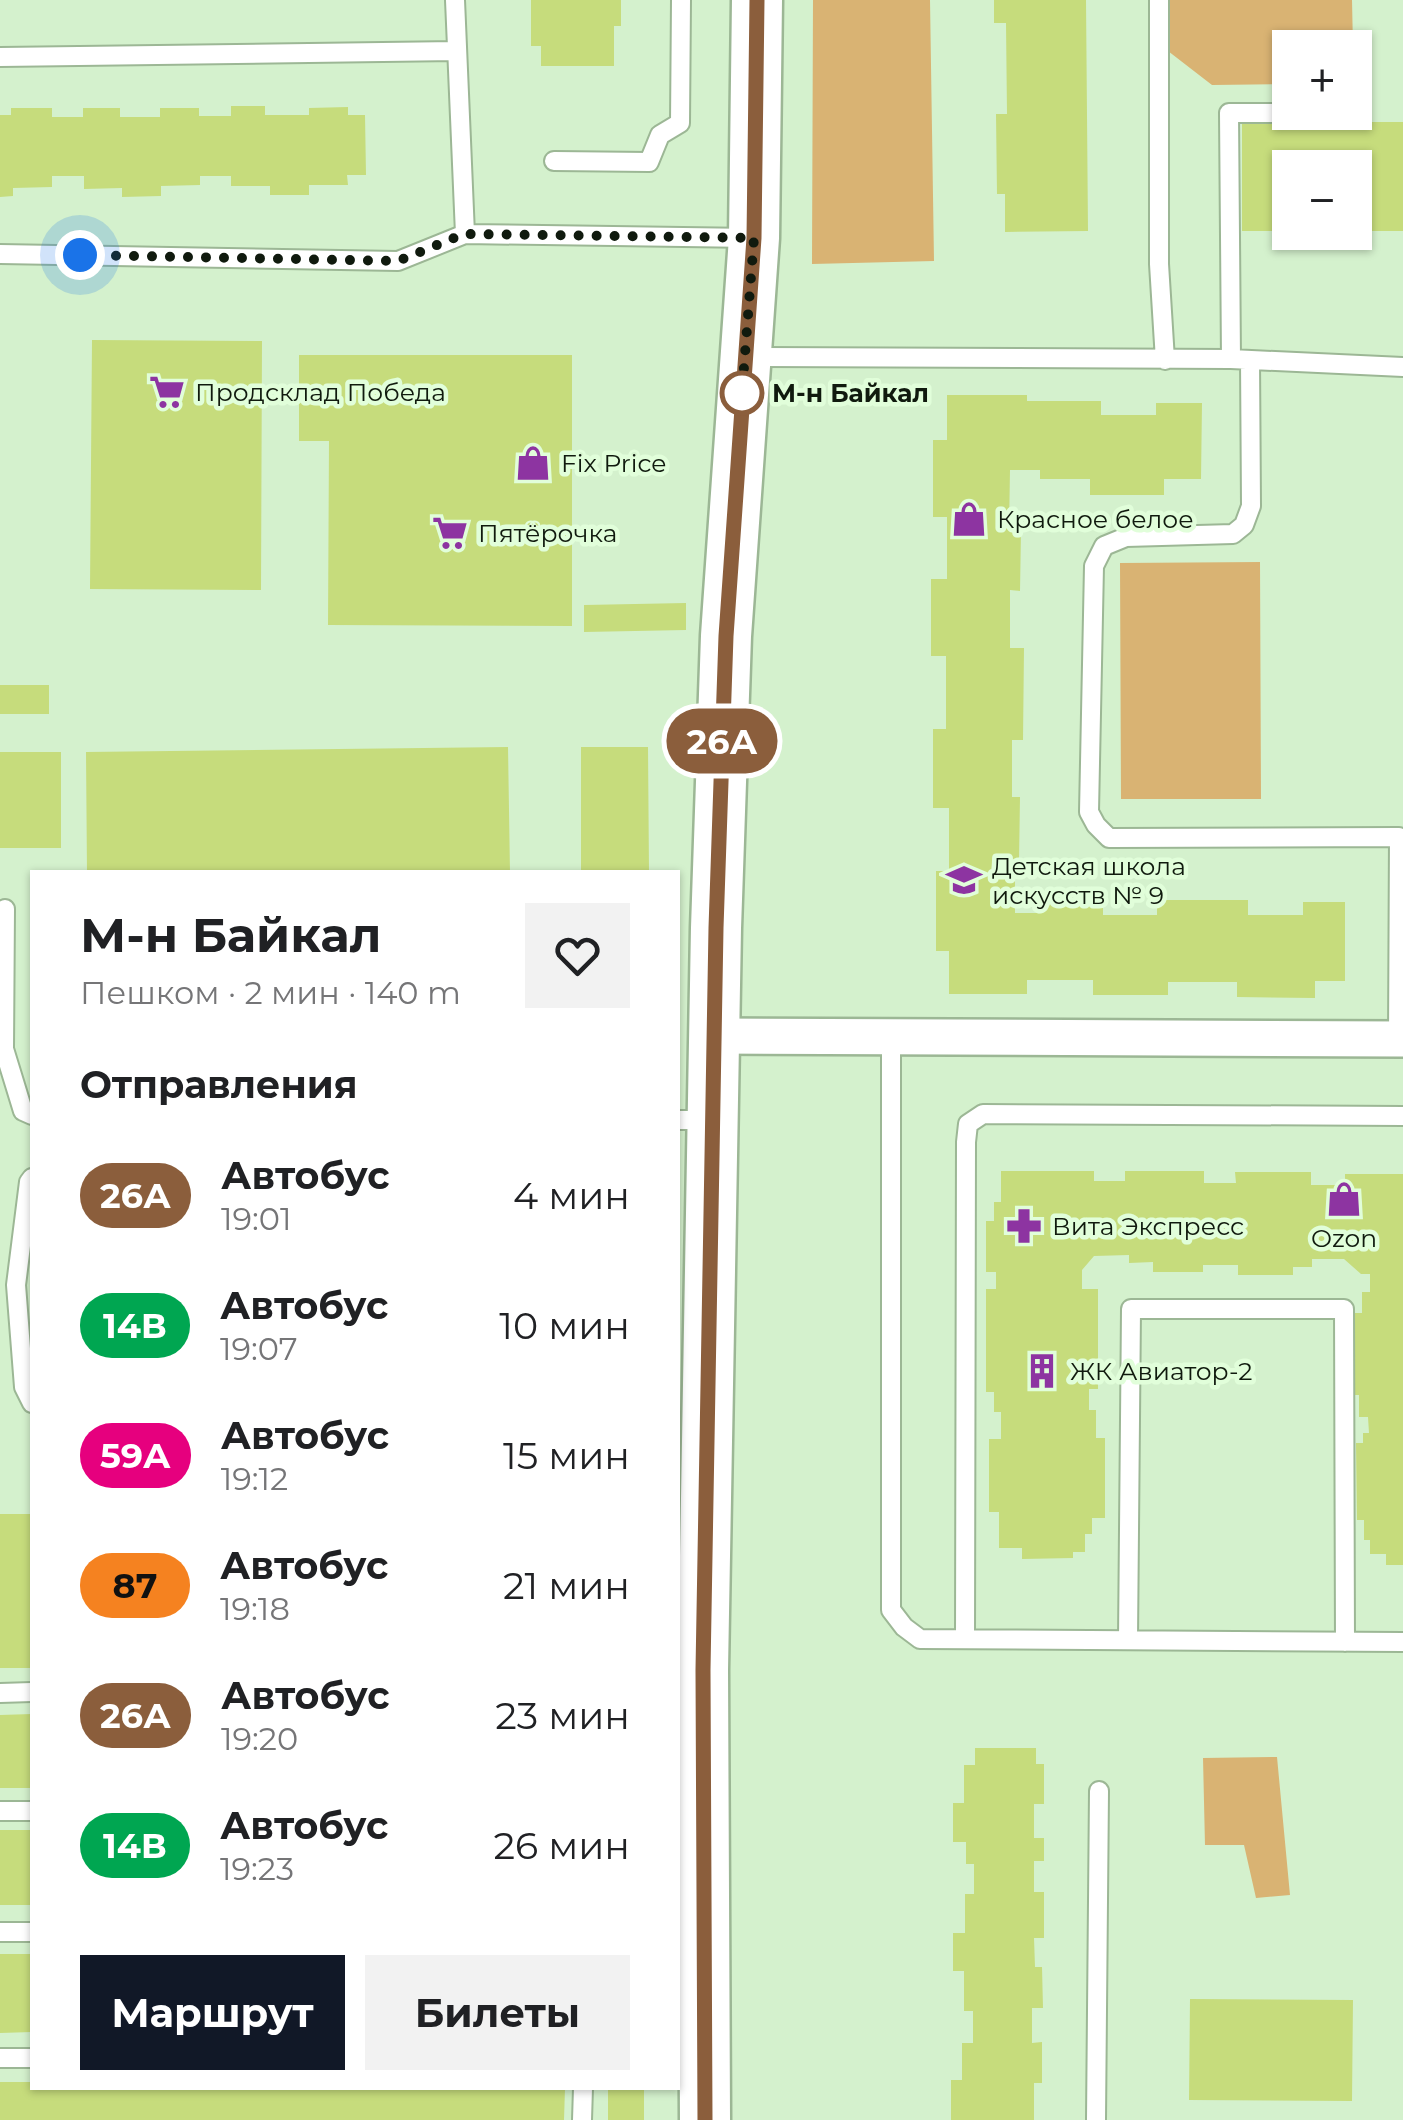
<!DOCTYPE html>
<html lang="ru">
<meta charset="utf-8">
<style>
:root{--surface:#fff;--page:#f2f2f2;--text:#202124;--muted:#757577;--accent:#111827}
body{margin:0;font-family:Montserrat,sans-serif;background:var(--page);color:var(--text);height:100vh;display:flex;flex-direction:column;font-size:38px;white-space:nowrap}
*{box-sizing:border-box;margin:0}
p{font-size:32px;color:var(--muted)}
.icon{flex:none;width:55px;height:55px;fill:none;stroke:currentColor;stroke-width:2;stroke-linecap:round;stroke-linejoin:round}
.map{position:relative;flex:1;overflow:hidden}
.panel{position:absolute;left:30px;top:870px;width:650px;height:1220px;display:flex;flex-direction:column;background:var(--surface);border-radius:0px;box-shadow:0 2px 8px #0004}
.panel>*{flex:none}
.badge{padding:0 20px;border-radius:32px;font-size:35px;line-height:65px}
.fabs{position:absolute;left:1272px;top:30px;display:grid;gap:20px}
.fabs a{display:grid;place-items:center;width:100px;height:100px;border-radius:0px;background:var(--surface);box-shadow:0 2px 8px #0004;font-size:50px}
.you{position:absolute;width:50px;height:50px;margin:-25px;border:8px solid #fff;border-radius:50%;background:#1a73e8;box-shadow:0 0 0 15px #1a73e833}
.map>.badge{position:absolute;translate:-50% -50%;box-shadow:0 0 0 5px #fff}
h2{padding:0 50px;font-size:38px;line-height:90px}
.round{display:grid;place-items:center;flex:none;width:105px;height:105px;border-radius:0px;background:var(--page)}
.head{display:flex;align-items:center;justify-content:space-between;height:170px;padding:0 50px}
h1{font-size:48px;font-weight:700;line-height:75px}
.primary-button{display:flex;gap:20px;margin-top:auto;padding:20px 50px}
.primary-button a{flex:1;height:115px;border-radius:0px;background:var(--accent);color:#fff;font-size:40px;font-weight:700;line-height:115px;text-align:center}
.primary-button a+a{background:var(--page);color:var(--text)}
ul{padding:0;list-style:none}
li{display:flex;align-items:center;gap:30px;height:130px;padding:0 50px}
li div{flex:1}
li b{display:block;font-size:38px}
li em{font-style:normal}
li .badge{min-width:110px;font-weight:700;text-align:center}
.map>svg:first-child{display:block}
.green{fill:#d9b373}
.building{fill:#c6dc7c}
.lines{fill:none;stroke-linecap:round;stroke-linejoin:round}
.lane-casing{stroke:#9cb795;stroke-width:22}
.street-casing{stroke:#9cb795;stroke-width:40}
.secondary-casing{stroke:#9cb795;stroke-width:55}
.lane{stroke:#fff;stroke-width:18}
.street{stroke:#fff;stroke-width:35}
.secondary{stroke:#fff;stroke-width:50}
.line-casing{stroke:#fff;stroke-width:22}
.line{stroke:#8b5e3c;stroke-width:15}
.walk{stroke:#101a0e;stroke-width:10;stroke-dasharray:0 18}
.stop-dot{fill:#fff;stroke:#8b5e3c;stroke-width:5}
.labels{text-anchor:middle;stroke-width:9;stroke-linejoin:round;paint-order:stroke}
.poi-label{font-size:25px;fill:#101a0e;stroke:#e1feda;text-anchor:start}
.stop-label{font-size:25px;font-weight:bold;fill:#101a0e;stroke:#e1feda;text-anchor:start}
</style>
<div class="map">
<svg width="1403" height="2120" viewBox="0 0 1403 2120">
<rect width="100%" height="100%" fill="#d4f1cd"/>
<path class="green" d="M 813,0 L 930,0 L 934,261 L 812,264 Z
M 1168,0 L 1352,0 L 1353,47 L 1290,48 L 1290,84 L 1212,85 L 1168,51 Z
M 1260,562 L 1261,799 L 1121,799 L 1120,563 Z
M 1277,1757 L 1290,1895 L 1256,1898 L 1244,1845 L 1205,1845 L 1203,1758 Z"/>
<path class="building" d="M 531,0 L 621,0 L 621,26 L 614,26 L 614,66 L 541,66 L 541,46 L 531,46 Z
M 994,0 L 1086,0 L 1088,231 L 1005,232 L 1005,194 L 997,194 L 996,114 L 1007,114 L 1006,23 L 994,23 Z
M 231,106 L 265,106 L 265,115 L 309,115 L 309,108 L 348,107 L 348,115 L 365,115 L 366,175 L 347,175 L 348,185 L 309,185 L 309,195 L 270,195 L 270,186 L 231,186 L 231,176 L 200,176 L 200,185 L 161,186 L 161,196 L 122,197 L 122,188 L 84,189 L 84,176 L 52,176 L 52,187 L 13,188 L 13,196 L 0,197 L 0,115 L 11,115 L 11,108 L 52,108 L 52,117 L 83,117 L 83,108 L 120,108 L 120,117 L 160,117 L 160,108 L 199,108 L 199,116 L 231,116 Z
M 1242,122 L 1403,122 L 1403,231 L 1355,231 L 1355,168 L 1290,168 L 1290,231 L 1242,231 Z
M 92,340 L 262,341 L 261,590 L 90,589 Z
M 299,355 L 572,355 L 572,626 L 328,625 L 329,441 L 299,441 Z
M 947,395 L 1027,395 L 1027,401 L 1101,401 L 1101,415 L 1156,415 L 1156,403 L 1202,403 L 1201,479 L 1164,479 L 1164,495 L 1090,495 L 1090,479 L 1040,479 L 1040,470 L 1010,470 L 1009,530 L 1021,530 L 1020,591 L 1010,590 L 1010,648 L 1024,648 L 1023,740 L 1012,740 L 1012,797 L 1020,797 L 1019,862 L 1015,862 L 1015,913 L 1039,913 L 1039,900 L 1103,900 L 1103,915 L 1157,915 L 1157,900 L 1248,900 L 1248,915 L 1303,915 L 1303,902 L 1345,902 L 1345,981 L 1315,981 L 1315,998 L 1237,997 L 1237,982 L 1168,982 L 1168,995 L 1093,995 L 1093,980 L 1027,980 L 1027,994 L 949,994 L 949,951 L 936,951 L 936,871 L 949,871 L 949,808 L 933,808 L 933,729 L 946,729 L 946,656 L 931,656 L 931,579 L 947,579 L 947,517 L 933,517 L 933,440 L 947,440 Z
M 686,603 L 686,630 L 584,632 L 584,605 Z
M 0,685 L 49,685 L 49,714 L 0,714 Z
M 508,747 L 510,872 L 87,872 L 86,752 Z
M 581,747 L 648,747 L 649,872 L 581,872 Z
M 0,752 L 61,752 L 61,848 L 0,848 Z
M 1001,1171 L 1094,1171 L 1094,1181 L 1125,1181 L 1125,1171 L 1204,1171 L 1204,1183 L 1236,1183 L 1235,1172 L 1311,1172 L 1311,1185 L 1345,1185 L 1345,1174 L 1403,1174 L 1403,1565 L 1386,1565 L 1386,1554 L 1370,1554 L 1370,1540 L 1364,1540 L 1364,1520 L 1357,1520 L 1356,1443 L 1363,1443 L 1363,1433 L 1369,1433 L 1368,1417 L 1359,1417 L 1359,1395 L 1352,1395 L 1352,1313 L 1362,1313 L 1362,1292 L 1370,1292 L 1370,1274 L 1361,1274 L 1344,1259 L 1312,1259 L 1312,1267 L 1293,1267 L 1293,1275 L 1238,1275 L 1238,1265 L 1203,1265 L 1203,1272 L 1153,1272 L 1153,1262 L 1129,1263 L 1129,1255 L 1094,1256 L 1082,1270 L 1082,1289 L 1098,1289 L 1098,1389 L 1089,1389 L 1089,1410 L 1096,1410 L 1096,1438 L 1105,1438 L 1105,1518 L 1092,1518 L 1092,1534 L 1085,1534 L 1085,1552 L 1073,1552 L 1073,1558 L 1022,1559 L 1022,1548 L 999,1548 L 999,1512 L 989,1512 L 989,1439 L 1001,1439 L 1001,1412 L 994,1412 L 994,1392 L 986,1392 L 986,1289 L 996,1289 L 996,1272 L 986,1272 L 986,1221 L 994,1221 L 994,1202 L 1001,1202 Z
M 0,1514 L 32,1514 L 32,1668 L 0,1668 Z
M 32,1714 L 32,1788 L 0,1788 L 0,1715 Z
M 975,1748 L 1036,1748 L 1036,1764 L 1044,1764 L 1044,1804 L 1034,1804 L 1034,1838 L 1044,1838 L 1044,1861 L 1034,1861 L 1034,1892 L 1044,1892 L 1044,1938 L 1034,1938 L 1035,1967 L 1042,1967 L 1043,2008 L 1032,2008 L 1032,2043 L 1042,2042 L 1042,2083 L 1034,2083 L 1034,2120 L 951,2120 L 951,2080 L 962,2080 L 962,2043 L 973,2043 L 973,2011 L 964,2011 L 964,1971 L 953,1971 L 953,1933 L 965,1933 L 965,1894 L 974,1894 L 974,1864 L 966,1864 L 966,1842 L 953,1842 L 953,1803 L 964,1803 L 964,1765 L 975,1765 Z
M 0,1830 L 32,1830 L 32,1905 L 0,1905 Z
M 0,1954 L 32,1954 L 32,2032 L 0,2033 Z
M 1190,1999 L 1353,2000 L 1352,2101 L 1189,2100 Z
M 0,2082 L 32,2082 L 32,2088 L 565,2088 L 564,2120 L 0,2120 Z
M 608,2088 L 644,2088 L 644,2120 L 608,2120 Z"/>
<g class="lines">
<defs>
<path id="lane" d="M 455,0 L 465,234 L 753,238
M 1159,0 L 1159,264 L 1165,360
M 0,57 L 456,51
M 554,161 L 649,162 L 660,135 L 680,123 L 681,0
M 0,254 L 398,261 L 465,234
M 750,357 L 1231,359 L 1403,367
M 1231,359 L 1229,113 L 1296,113
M 1250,360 L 1251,506 L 1244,525 L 1233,534 L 1126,537 L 1104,546 L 1094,566 L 1089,812 L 1096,825 L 1109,838 L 1399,837 L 1398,1039
M 5,909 L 4,1049 L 23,1111 L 32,1115
M 891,1037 L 891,1610 L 904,1627 L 920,1639 L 1403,1642
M 678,1120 L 707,1120
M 32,1178 L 29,1182 L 16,1285 L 24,1387 L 32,1403
M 965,1639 L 966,1142 L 968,1124 L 983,1114 L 1403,1116
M 1128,1640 L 1131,1309 L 1344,1309 L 1345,1642
M 0,1693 L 32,1692
M 0,1811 L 32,1811
M 0,1932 L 32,1932
M 0,2058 L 32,2058
M 582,2120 L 583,2088
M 1096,2120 L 1099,1791"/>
<path id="street" d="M 714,1036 L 1403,1039"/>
<path id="secondary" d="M 705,2120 L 703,1670 L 716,928 L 726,636 L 754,238 L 757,0"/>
</defs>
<use href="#lane" class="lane-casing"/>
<use href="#street" class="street-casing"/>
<use href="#secondary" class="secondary-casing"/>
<use href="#lane" class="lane"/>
<use href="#street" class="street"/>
<use href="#secondary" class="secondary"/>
</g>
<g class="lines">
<defs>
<path id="line" d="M 705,2120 L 703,1670 L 716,928 L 726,636 L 754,238 L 757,0"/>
</defs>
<use href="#line" class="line-casing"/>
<use href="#line" class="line"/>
<path class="walk" d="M 80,255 L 398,261 L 464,234 L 754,238 L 742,393"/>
</g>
<defs>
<symbol id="supermarket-bare" viewBox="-9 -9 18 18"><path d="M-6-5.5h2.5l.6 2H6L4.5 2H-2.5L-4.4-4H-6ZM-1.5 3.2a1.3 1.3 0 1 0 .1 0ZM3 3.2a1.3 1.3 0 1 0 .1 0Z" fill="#8d34a1" stroke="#e1feda" stroke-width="2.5" paint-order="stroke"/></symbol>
<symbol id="shop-bare" viewBox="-9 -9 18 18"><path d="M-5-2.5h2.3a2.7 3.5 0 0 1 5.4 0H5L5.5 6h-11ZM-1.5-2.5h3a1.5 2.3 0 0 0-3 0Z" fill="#8d34a1" stroke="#e1feda" stroke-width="2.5" paint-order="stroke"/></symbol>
<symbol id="school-bare" viewBox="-9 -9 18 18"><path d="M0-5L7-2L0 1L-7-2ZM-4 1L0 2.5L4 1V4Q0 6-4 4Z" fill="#8d34a1" stroke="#e1feda" stroke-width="2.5" paint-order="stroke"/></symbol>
<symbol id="pharmacy-bare" viewBox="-9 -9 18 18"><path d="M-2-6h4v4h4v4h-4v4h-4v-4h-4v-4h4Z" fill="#8d34a1" stroke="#e1feda" stroke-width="2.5" paint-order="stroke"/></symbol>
<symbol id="building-bare" viewBox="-9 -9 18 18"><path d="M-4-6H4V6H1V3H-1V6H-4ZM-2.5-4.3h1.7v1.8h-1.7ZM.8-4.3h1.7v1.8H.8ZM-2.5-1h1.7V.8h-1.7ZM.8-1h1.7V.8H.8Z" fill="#8d34a1" stroke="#e1feda" stroke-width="2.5" paint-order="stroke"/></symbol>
</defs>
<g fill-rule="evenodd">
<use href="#supermarket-bare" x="142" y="367" width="50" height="50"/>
<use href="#shop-bare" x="508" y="438" width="50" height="50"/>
<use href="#shop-bare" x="944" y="494" width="50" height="50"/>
<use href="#supermarket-bare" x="425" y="508" width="50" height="50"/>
<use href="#school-bare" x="939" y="855" width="50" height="50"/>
<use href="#shop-bare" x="1319" y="1174" width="50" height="50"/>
<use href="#pharmacy-bare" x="999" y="1201" width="50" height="50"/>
<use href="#building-bare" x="1017" y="1346" width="50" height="50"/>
</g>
<circle class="stop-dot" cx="742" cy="393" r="20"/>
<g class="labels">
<g class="poi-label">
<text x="195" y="401">Продсклад Победа</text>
<text x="561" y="472">Fix Price</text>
<text x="997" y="528">Красное белое</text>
<text x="478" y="542">Пятёрочка</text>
<text x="992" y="875">Детская школа<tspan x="992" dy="29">искусств № 9</tspan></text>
<text x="1052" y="1235">Вита Экспресс</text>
<text x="1344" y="1247" text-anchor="middle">Ozon</text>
<text x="1070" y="1380">ЖК Авиатор-2</text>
</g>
<g class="stop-label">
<text x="772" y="402">М-н Байкал</text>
</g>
</g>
</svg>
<div class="fabs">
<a>+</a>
<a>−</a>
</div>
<div class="you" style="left:80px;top:255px"></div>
<b class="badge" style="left:722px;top:741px;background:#8b5e3c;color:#fff">26А</b>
<section class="panel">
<div class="head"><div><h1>М-н Байкал</h1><p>Пешком · 2 мин · 140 m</p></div><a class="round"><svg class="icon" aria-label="heart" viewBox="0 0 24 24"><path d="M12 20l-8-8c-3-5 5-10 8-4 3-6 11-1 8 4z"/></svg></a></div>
<h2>Отправления</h2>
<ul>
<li><span class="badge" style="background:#8b5e3c;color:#fff">26А</span><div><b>Автобус</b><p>19:01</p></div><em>4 мин</em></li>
<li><span class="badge" style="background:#00a651;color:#fff">14В</span><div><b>Автобус</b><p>19:07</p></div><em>10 мин</em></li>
<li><span class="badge" style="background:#e6007e;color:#fff">59А</span><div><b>Автобус</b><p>19:12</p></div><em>15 мин</em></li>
<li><span class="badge" style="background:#f58220;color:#111">87</span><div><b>Автобус</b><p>19:18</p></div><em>21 мин</em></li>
<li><span class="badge" style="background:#8b5e3c;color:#fff">26А</span><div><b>Автобус</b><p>19:20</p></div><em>23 мин</em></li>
<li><span class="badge" style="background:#00a651;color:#fff">14В</span><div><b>Автобус</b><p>19:23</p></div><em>26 мин</em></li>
</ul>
<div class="primary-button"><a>Маршрут</a><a>Билеты</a></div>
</section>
</div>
